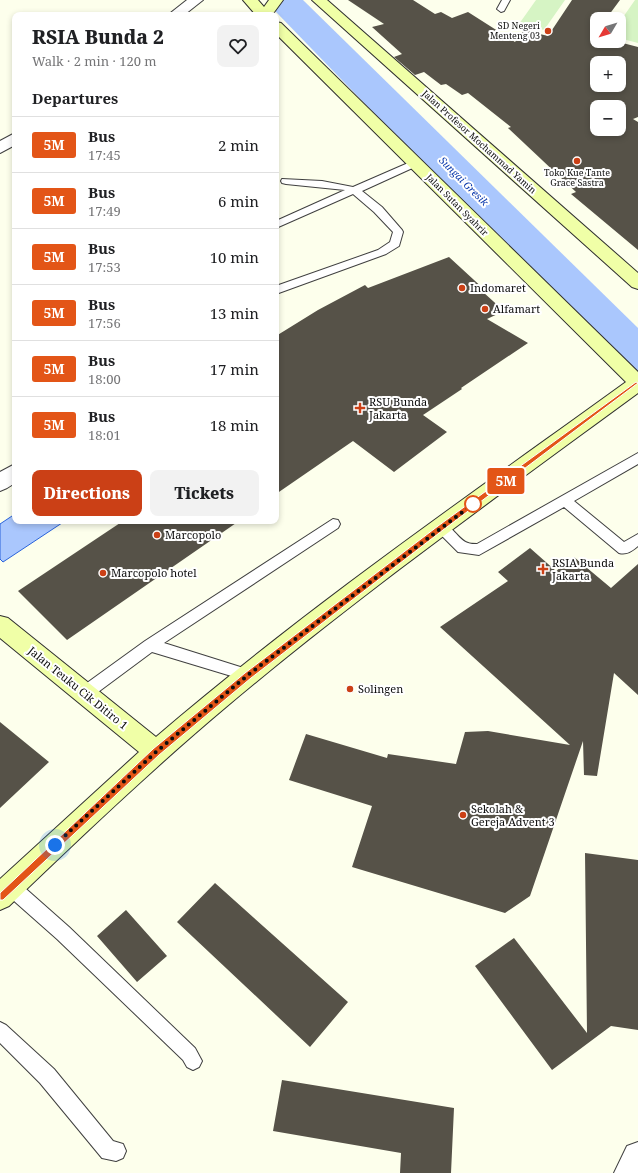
<!DOCTYPE html>
<meta charset="utf-8">
<style>
:root{--surface:#fff;--page:#f2f2f2;--text:#202124;--muted:#757577;--line:#e0e0e0;--accent:#cb4016}
body{margin:0;font-family:"Noto Serif",serif;background:var(--page);color:var(--text);height:100vh;display:flex;flex-direction:column;font-size:15px;white-space:nowrap}
*{box-sizing:border-box;margin:0}
p{font-size:13px;color:var(--muted)}
.icon{flex:none;width:22px;height:22px;fill:none;stroke:currentColor;stroke-width:2;stroke-linecap:round;stroke-linejoin:round}
.map{position:relative;flex:1;overflow:hidden}
.panel{position:absolute;left:12px;top:12px;width:267px;height:512px;display:flex;flex-direction:column;background:var(--surface);border-radius:8px;box-shadow:0 2px 6px #0003}
.panel>*{flex:none}
.badge{padding:0 8px;border-radius:3px;font-size:14px;line-height:26px}
.needle{width:26px;rotate:232deg}
.buttons{position:absolute;left:590px;top:12px;display:grid;gap:8px}
.buttons a{display:grid;place-items:center;width:36px;height:36px;border-radius:8px;background:var(--surface);box-shadow:0 2px 6px #0003;font-size:20px}
.you{position:absolute;width:20px;height:20px;margin:-10px;border:3px solid #fff;border-radius:50%;background:#1a73e8;box-shadow:0 0 0 6px #1a73e833}
.map>.badge{position:absolute;translate:-50% -50%;box-shadow:0 0 0 2px #fff}
h2{padding:0 20px;font-size:15px;line-height:36px}
.round{display:grid;place-items:center;flex:none;width:42px;height:42px;border-radius:8px;background:var(--page)}
.headline{display:flex;align-items:center;justify-content:space-between;height:68px;padding:0 20px}
h1{font-size:19px;font-weight:800;line-height:30px}
.primary-button{display:flex;gap:8px;margin-top:auto;padding:8px 20px}
.primary-button a{flex:1;height:46px;border-radius:8px;background:var(--accent);color:#fff;font-size:16px;font-weight:800;line-height:46px;text-align:center}
.primary-button a+a{background:var(--page);color:var(--text)}
ul{padding:0;list-style:none}
li{display:flex;align-items:center;gap:12px;height:56px;padding:0 20px;border-top:1px solid var(--line)}
li div{flex:1}
li b{display:block;font-size:15px}
li em{font-style:normal}
li .badge{min-width:44px;font-weight:700;text-align:center}
.map>svg:first-child{display:block}
.pitch{fill:#d6f4c4}
.water{fill:#aac7fd;stroke:#2963dc}
.lines{fill:none;stroke-linecap:round;stroke-linejoin:round}
.river{fill:#aac7fd;fill-rule:evenodd}
.building{fill:#565248;fill-rule:evenodd}
.lane-casing{stroke:#404040;stroke-width:2}
.street-casing{stroke:#404040;stroke-width:2}
.secondary-casing{stroke:#2f2f2f;stroke-width:2}
.lane{fill:#fff;fill-rule:evenodd}
.street{fill:#fff;fill-rule:evenodd}
.secondary{fill:#f0ffa7;fill-rule:evenodd}
.line{fill:#e35517;stroke:#fff}
.walk{stroke:#0d0d0d;stroke-width:4;stroke-dasharray:0 7.2}
.poi-dot{fill:#cb4016;stroke:#fff;stroke-width:1.5}
.stop-dot{fill:#fff;stroke:#e35517;stroke-width:2}
.labels{text-anchor:middle;stroke-width:4;stroke-linejoin:round;paint-order:stroke}
.far-poi-label{font-size:9px;fill:#0d0d0d;stroke:#fff;text-anchor:end}
.far-street-label{font-size:9px;fill:#0d0d0d;stroke:#fff}
.far-water-label{font-size:10px;font-style:italic;fill:#0937ab;stroke:#fff}
.poi-label{font-size:11px;fill:#0d0d0d;stroke:#fff;text-anchor:start}
.street-label{font-size:11px;fill:#0d0d0d;stroke:#fff}
</style>
<div class="map">
<svg width="638" height="1173" viewBox="0 0 638 1173">
<rect width="100%" height="100%" fill="#fdffec"/>
<path class="pitch" d="M 536,0 L 565,0 L 544,30 L 519,24 Z
M 635,0 L 638,0 L 638,43 L 619,38 L 619,23 Z"/>
<path class="water" d="M 15,514 L 15,521 L 65,521 L 3,562 L 0,559 L 0,524 Z"/>
<g class="lines">
<path class="river" d="M 276,0 L 303,0 L 638,328 L 638,372 L 621,368 L 277,13 L 271,6 Z"/>
</g>
<path class="building" d="M 348,0 L 413,0 L 435,14 L 441,12 L 452,18 L 468,12 L 515,42 L 524,30 L 548,36 L 572,0 L 620,0 L 606,19 L 597,19 L 597,31 L 594,35 L 597,36 L 597,41 L 615,41 L 638,47 L 638,117 L 633,119 L 638,122 L 638,250 L 571,194 L 576,192 L 508,128 L 511,127 L 468,93 L 462,95 L 446,84 L 441,85 L 424,72 L 415,75 L 394,57 L 402,54 L 372,27 L 384,24 ZM 597,63 L 619,63 L 619,85 L 597,85 ZM 597,107 L 619,107 L 619,129 L 597,129 Z
M 449,257 L 486,291 L 483,292 L 504,311 L 487,319 L 528,343 L 461,388 L 462,389 L 423,415 L 447,432 L 394,472 L 353,441 L 276,494 L 276,336 L 318,310 L 365,285 L 368,288 Z
M 123,521 L 239,521 L 67,640 L 18,591 Z
M 530,548 L 556,571 L 574,557 L 611,588 L 638,564 L 638,695 L 614,673 L 597,776 L 584,775 L 583,741 L 530,896 L 505,913 L 352,867 L 372,806 L 289,780 L 306,734 L 387,758 L 388,754 L 456,764 L 465,732 L 488,731 L 570,745 L 440,627 L 508,581 L 498,572 Z
M 0,722 L 49,762 L 0,808 Z
M 585,853 L 638,860 L 638,1030 L 611,1026 L 552,1070 L 475,966 L 514,938 L 587,1033 Z
M 215,883 L 348,1002 L 310,1047 L 177,922 Z
M 126,910 L 167,956 L 137,982 L 97,936 Z
M 282,1080 L 454,1108 L 451,1173 L 400,1173 L 401,1153 L 273,1131 Z"/>
<g class="lines">
<defs>
<path id="lane" d="M 502,0 L 510,0 L 504,11 L 501,12 L 497,9 Z
M 415,160 L 419,161 L 420,163 L 419,165 L 362,191 L 382,207 L 402,230 L 403,232 L 399,246 L 386,254 L 276,294 L 276,286 L 378,250 L 390,242 L 393,232 L 374,212 L 353,194 L 276,228 L 276,221 L 345,190 L 286,184 L 282,183 L 281,181 L 282,179 L 322,181 L 353,187 Z
M 638,453 L 638,464 L 574,501 L 624,542 L 638,534 L 638,546 C 632,551 627,555 619,553 L 564,507 L 479,555 L 458,552 L 434,528 L 436,524 C 451,520 456,539 468,543 C 470,544 474,544 477,544 Z
M 333,519 L 338,520 L 340,524 L 338,528 L 164,643 L 253,671 L 255,675 L 253,679 L 248,681 L 152,652 L 90,698 L 85,699 L 80,698 L 78,693 L 80,688 L 145,641 Z
M 11,879 L 17,881 L 69,927 L 195,1048 L 202,1061 L 199,1067 L 193,1070 L 187,1067 L 183,1060 L 57,939 L 5,893 L 3,887 L 5,881 Z
M 0,1022 L 6,1025 L 54,1069 L 113,1141 L 123,1144 L 126,1151 L 123,1158 L 116,1161 L 102,1158 L 40,1083 L 0,1043 Z"/>
<path id="street" d="M 187,0 L 203,0 L 184,15 L 168,15 Z
M 15,133 L 15,145 L 0,153 L 0,141 Z
M 15,464 L 15,483 L 7,488 L 0,491 L 0,472 Z
M 638,1142 L 638,1173 L 614,1173 L 627,1146 Z"/>
<path id="secondary" d="M 243,0 L 258,0 L 264,7 L 269,0 L 283,0 L 272,15 L 256,15 Z
M 312,0 L 327,0 L 638,273 L 638,289 L 632,287 Z
M 276,22 L 281,23 L 638,372 L 638,393 C 499,495 358,596 226,707 C 151,770 80,838 9,906 L 0,910 L 0,879 L 139,752 L 0,638 L 0,616 L 8,618 L 156,737 C 305,609 467,497 626,382 L 276,34 Z"/>
</defs>
<use href="#lane" class="lane-casing"/>
<use href="#street" class="street-casing"/>
<use href="#secondary" class="secondary-casing"/>
<use href="#lane" class="lane"/>
<use href="#street" class="street"/>
<use href="#secondary" class="secondary"/>
</g>
<path class="line" d="M 636,382 L 638,383 L 443,530 L 251,678 L 159,755 L 3,900 L 0,900 L 0,893 L 153,749 L 245,673 L 438,526 Z"/>
<g class="lines">
<path class="walk" d="M 55,845 L 156,752 L 248,675 L 473,504"/>
</g>
<g class="poi-dot">
<circle cx="548" cy="31" r="4"/>
<circle cx="577" cy="161" r="4"/>
<circle cx="462" cy="288" r="4"/>
<circle cx="485" cy="309" r="4"/>
<path d="M358 402h4v4h4v4h-4v4h-4v-4h-4v-4h4z"/>
<circle cx="157" cy="535" r="4"/>
<path d="M541 563h4v4h4v4h-4v4h-4v-4h-4v-4h4z"/>
<circle cx="103" cy="573" r="4"/>
<circle cx="350" cy="689" r="4"/>
<circle cx="463" cy="815" r="4"/>
</g>
<circle class="stop-dot" cx="473" cy="504" r="8"/>
<g class="labels">
<g class="far-poi-label">
<text x="540" y="29">SD Negeri<tspan x="540" dy="10">Menteng 03</tspan></text>
<text x="577" y="176" text-anchor="middle">Toko Kue Tante<tspan x="577" dy="10">Grace Sastra</tspan></text>
</g>
<g class="far-street-label">
<text transform="translate(479 142) rotate(42)" y="3">Jalan Profesor Mochammad Yamin</text>
<text transform="translate(457 205) rotate(45)" y="3">Jalan Sutan Syahrir</text>
</g>
<g class="far-water-label">
<text transform="translate(464 181) rotate(45)" y="4">Sungai Gresik</text>
</g>
<g class="poi-label">
<text x="470" y="292">Indomaret</text>
<text x="493" y="313">Alfamart</text>
<text x="369" y="406">RSU Bunda<tspan x="369" dy="13">Jakarta</tspan></text>
<text x="165" y="539">Marcopolo</text>
<text x="552" y="567">RSIA Bunda<tspan x="552" dy="13">Jakarta</tspan></text>
<text x="111" y="577">Marcopolo hotel</text>
<text x="358" y="693">Solingen</text>
<text x="471" y="813">Sekolah &amp;<tspan x="471" dy="13">Gereja Advent 3</tspan></text>
</g>
<g class="street-label">
<text transform="translate(78 688) rotate(39)" y="4">Jalan Teuku Cik Ditiro 1</text>
</g>
</g>
</svg>
<div class="buttons">
<a><svg class="needle" viewBox="-14 -14 28 28"><path d="M0-13l5 13h-10z" fill="#e53935"/><path d="M0 13l5-13h-10z" fill="#757577"/></svg></a>
<a>+</a>
<a>−</a>
</div>
<div class="you" style="left:55px;top:845px"></div>
<b class="badge" style="left:506px;top:481px;background:#e35517;color:#fff">5M</b>
<section class="panel">
<div class="headline"><div><h1>RSIA Bunda 2</h1><p>Walk · 2 min · 120 m</p></div><a class="round"><svg class="icon" aria-label="heart" viewBox="0 0 24 24"><path d="M12 20l-8-8c-3-5 5-10 8-4 3-6 11-1 8 4z"/></svg></a></div>
<h2>Departures</h2>
<ul>
<li><span class="badge" style="background:#e35517;color:#fff">5M</span><div><b>Bus</b><p>17:45</p></div><em>2 min</em></li>
<li><span class="badge" style="background:#e35517;color:#fff">5M</span><div><b>Bus</b><p>17:49</p></div><em>6 min</em></li>
<li><span class="badge" style="background:#e35517;color:#fff">5M</span><div><b>Bus</b><p>17:53</p></div><em>10 min</em></li>
<li><span class="badge" style="background:#e35517;color:#fff">5M</span><div><b>Bus</b><p>17:56</p></div><em>13 min</em></li>
<li><span class="badge" style="background:#e35517;color:#fff">5M</span><div><b>Bus</b><p>18:00</p></div><em>17 min</em></li>
<li><span class="badge" style="background:#e35517;color:#fff">5M</span><div><b>Bus</b><p>18:01</p></div><em>18 min</em></li>
</ul>
<div class="primary-button"><a>Directions</a><a>Tickets</a></div>
</section>
</div>
